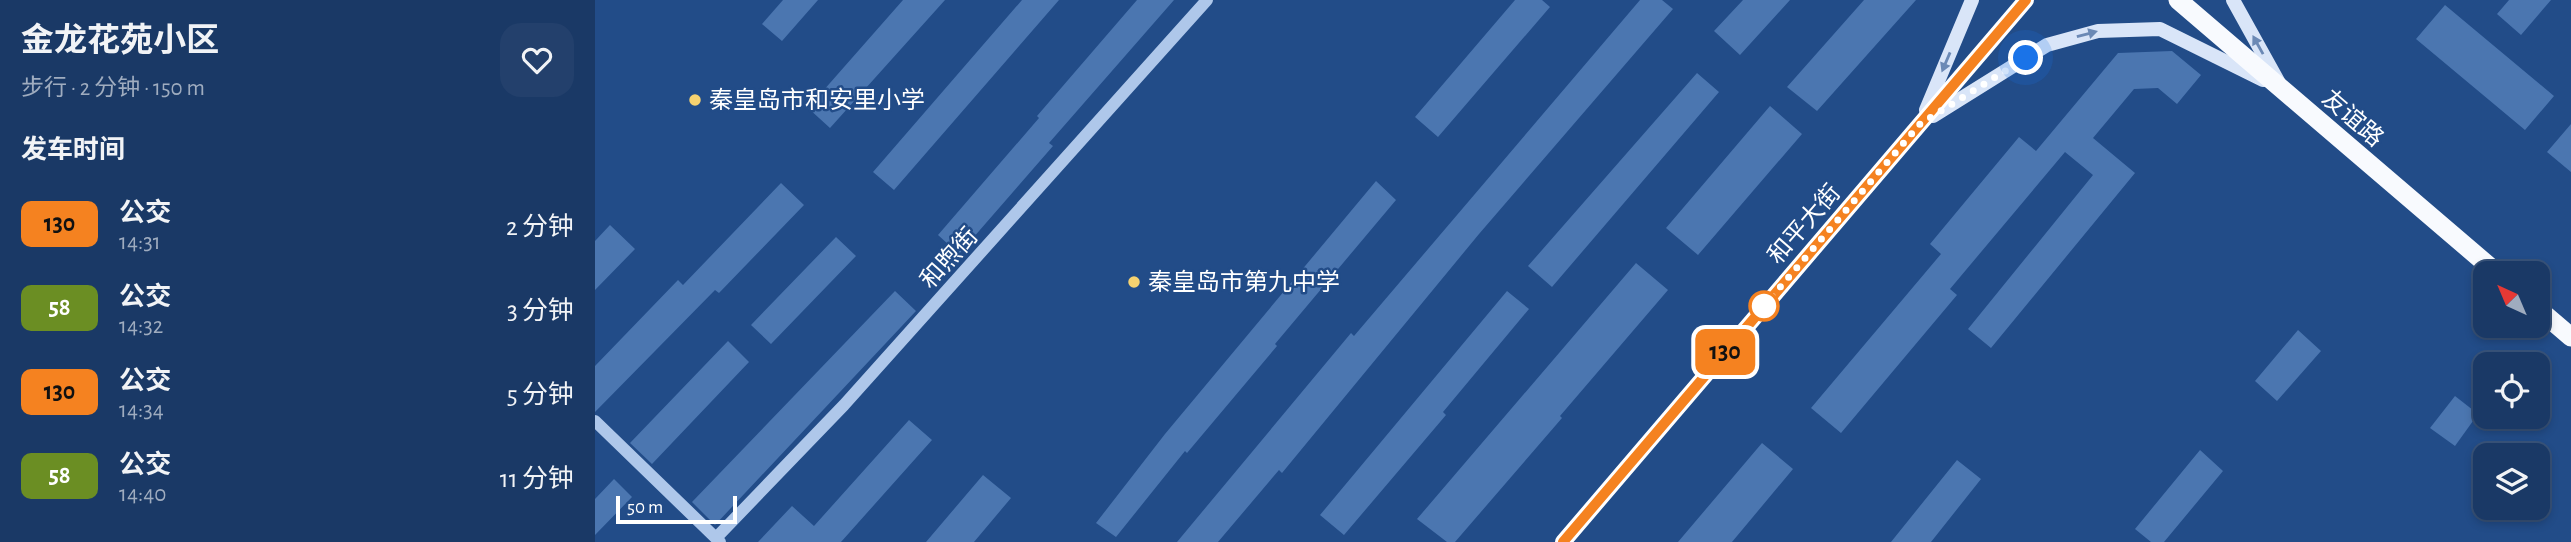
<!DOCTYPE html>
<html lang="zh">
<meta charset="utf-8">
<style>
:root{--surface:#1a3966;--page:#23406c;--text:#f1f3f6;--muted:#9facbf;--line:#38537a}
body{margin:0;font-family:"Alegreya Sans","Noto Sans SC",sans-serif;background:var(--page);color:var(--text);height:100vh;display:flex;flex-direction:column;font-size:26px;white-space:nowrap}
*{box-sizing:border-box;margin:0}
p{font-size:23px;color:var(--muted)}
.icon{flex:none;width:38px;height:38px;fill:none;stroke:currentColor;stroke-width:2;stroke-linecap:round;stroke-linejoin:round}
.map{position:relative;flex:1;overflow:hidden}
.details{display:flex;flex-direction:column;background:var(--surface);width:595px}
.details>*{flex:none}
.badge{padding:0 14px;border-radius:10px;font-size:24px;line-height:46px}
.needle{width:46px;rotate:316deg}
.buttons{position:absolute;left:1878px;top:261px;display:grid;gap:14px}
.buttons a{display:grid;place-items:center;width:77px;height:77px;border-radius:14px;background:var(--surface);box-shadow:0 4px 10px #0003,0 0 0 2px var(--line);font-size:35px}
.scale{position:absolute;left:21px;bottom:18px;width:121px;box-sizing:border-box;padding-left:7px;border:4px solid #fff;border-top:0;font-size:19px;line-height:24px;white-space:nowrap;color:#fff;-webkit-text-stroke:5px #224c88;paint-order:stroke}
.you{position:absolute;width:35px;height:35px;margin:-18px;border:5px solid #fff;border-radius:50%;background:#1a73e8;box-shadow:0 0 0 10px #1a73e833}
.map>.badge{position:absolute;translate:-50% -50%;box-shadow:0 0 0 4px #fff}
h2{padding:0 21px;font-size:26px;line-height:63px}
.round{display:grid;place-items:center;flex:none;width:74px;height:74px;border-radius:21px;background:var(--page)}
.head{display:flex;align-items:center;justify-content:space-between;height:119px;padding:0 21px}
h1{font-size:33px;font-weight:700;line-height:52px}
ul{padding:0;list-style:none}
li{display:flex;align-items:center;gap:21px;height:84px;padding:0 21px}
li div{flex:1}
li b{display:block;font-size:26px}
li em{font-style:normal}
li .badge{min-width:77px;font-weight:700;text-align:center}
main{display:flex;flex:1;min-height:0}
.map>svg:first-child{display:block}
.building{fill:#4b76b0}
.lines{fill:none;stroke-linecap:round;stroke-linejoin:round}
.tertiary{stroke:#aec7ea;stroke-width:12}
.secondary{stroke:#d9e5f8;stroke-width:14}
.trunk{stroke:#f8fafe;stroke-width:19}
.oneway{fill:#6b89b5}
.line-casing{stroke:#fff;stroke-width:16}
.line{stroke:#f58220;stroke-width:10}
.walk{stroke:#fff;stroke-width:7;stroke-dasharray:0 12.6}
.poi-dot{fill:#f6d270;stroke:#224c88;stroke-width:2.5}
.stop-dot{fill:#fff;stroke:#f58220;stroke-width:3.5}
.labels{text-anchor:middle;stroke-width:5;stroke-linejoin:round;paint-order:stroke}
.poi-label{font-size:24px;fill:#fff;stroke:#224c88;text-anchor:start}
.street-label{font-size:24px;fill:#fff;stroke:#224c88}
</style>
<main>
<section class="details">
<div class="head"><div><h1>金龙花苑小区</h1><p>步行 · 2 分钟 · 150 m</p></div><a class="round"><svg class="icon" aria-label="heart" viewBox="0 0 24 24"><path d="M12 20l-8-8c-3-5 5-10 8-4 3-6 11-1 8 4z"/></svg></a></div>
<h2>发车时间</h2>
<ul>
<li><span class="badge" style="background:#f58220;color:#111">130</span><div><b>公交</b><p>14:31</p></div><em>2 分钟</em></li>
<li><span class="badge" style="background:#6b8e23;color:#fff">58</span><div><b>公交</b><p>14:32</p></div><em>3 分钟</em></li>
<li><span class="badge" style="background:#f58220;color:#111">130</span><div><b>公交</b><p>14:34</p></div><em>5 分钟</em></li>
<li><span class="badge" style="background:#6b8e23;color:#fff">58</span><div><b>公交</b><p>14:40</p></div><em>11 分钟</em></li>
</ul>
</section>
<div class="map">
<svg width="1976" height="542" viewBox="0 0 1976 542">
<rect width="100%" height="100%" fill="#224c88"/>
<path class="building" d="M 188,0 L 223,0 L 187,41 L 167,24 Z
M 308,0 L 350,0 L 235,128 L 213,108 Z
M 427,0 L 464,0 L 299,190 L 278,172 Z
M 542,0 L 579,0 L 454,143 L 458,146 L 364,254 L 343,235 L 444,118 L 442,116 Z
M 920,0 L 947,0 L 955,7 L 843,137 L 820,117 Z
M 1045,0 L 1067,0 L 1078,9 L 884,234 L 687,473 L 684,470 L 623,542 L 582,542 L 756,333 L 759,336 Z
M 1148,0 L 1195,0 L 1145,55 L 1119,31 Z
M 1269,0 L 1321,0 L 1222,111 L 1192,87 Z
M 1914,0 L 1956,0 L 1926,35 L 1902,14 Z
M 1850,5 L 1959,96 L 1930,130 L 1821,39 Z
M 1577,51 L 1606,75 L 1582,104 L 1563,88 L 1539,89 L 1498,138 L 1540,173 L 1396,348 L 1373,329 L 1498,175 L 1470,152 L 1355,289 L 1362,295 L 1246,433 L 1216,408 L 1346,254 L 1335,244 L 1424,137 L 1441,151 L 1523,53 Z
M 1102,73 L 1124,92 L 957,287 L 933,266 Z
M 1175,106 L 1207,134 L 1103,255 L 1071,228 Z
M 1976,124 L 1976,172 L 1952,152 Z
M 781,181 L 801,200 L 680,344 L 682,346 L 592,453 L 590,451 L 521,537 L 501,523 L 570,434 Z
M 186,183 L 209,205 L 124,293 L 120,290 L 0,412 L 0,366 L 83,280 L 88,285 Z
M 15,225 L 40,249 L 0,290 L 0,241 Z
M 241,237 L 261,256 L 176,344 L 156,325 Z
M 1041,263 L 1073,290 L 965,416 L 967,418 L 860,542 L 852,542 L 822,519 Z
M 300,291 L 321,311 L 120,525 L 97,502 Z
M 912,291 L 934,309 L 848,412 L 851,415 L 749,535 L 725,515 Z
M 1703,330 L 1726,351 L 1682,401 L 1660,381 Z
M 133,341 L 154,362 L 57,464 L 35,443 Z
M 1860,396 L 1883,414 L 1860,446 L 1835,428 Z
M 314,420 L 337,440 L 246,542 L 163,542 L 197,506 L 219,526 Z
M 1167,443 L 1198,469 L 1137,542 L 1083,542 Z
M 1605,450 L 1628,471 L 1569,542 L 1556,542 L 1540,529 Z
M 1362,460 L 1386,479 L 1336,542 L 1296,542 Z
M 388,475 L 416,498 L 379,542 L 331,542 Z
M 19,479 L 37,497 L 0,535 L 0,499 Z"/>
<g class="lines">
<path class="tertiary" d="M 0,421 L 125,542
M 121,538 L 249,405 L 612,0"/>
<path class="secondary" d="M 1638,0 L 1684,83
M 1331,110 L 1377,0
M 1338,116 L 1452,45 L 1503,31 L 1565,29 L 1668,80
M 968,542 L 1431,0"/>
<path class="trunk" d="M 1583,0 L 1902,273
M 1942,308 L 1976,337"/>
</g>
<defs><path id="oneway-solid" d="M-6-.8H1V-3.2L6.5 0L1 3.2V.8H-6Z" transform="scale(1.75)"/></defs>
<g class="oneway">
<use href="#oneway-solid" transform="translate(1492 34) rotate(-15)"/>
<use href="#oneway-solid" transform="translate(1663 45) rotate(-119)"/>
<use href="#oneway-solid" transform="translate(1351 62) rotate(113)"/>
</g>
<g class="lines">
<defs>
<path id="line" d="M 968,542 L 1431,0"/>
</defs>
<use href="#line" class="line-casing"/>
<use href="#line" class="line"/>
<path class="walk" d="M 1169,306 L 1325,124 L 1431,58"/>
</g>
<g class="poi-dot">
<circle cx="100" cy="100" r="7"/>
<circle cx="539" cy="282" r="7"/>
</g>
<circle class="stop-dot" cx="1169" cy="306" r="14"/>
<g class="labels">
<g class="poi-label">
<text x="114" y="108">秦皇岛市和安里小学</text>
<text x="553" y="290">秦皇岛市第九中学</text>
</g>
<g class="street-label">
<text transform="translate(1758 118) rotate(41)" y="8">友谊路</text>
<text transform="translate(1209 224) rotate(-49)" y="8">和平大街</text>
<text transform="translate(354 258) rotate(-48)" y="8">和煦街</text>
</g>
</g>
</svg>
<div class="buttons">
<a><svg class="needle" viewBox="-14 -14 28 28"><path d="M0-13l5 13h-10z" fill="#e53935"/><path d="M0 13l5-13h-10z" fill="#9facbf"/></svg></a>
<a><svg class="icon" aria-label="locate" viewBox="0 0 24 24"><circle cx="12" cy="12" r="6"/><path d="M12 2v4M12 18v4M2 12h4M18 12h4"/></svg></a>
<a><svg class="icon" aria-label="layers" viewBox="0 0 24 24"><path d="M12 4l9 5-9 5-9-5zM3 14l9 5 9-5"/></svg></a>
</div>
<div class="scale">50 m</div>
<div class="you" style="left:1431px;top:58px"></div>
<b class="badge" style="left:1130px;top:352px;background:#f58220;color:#111">130</b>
</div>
</main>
